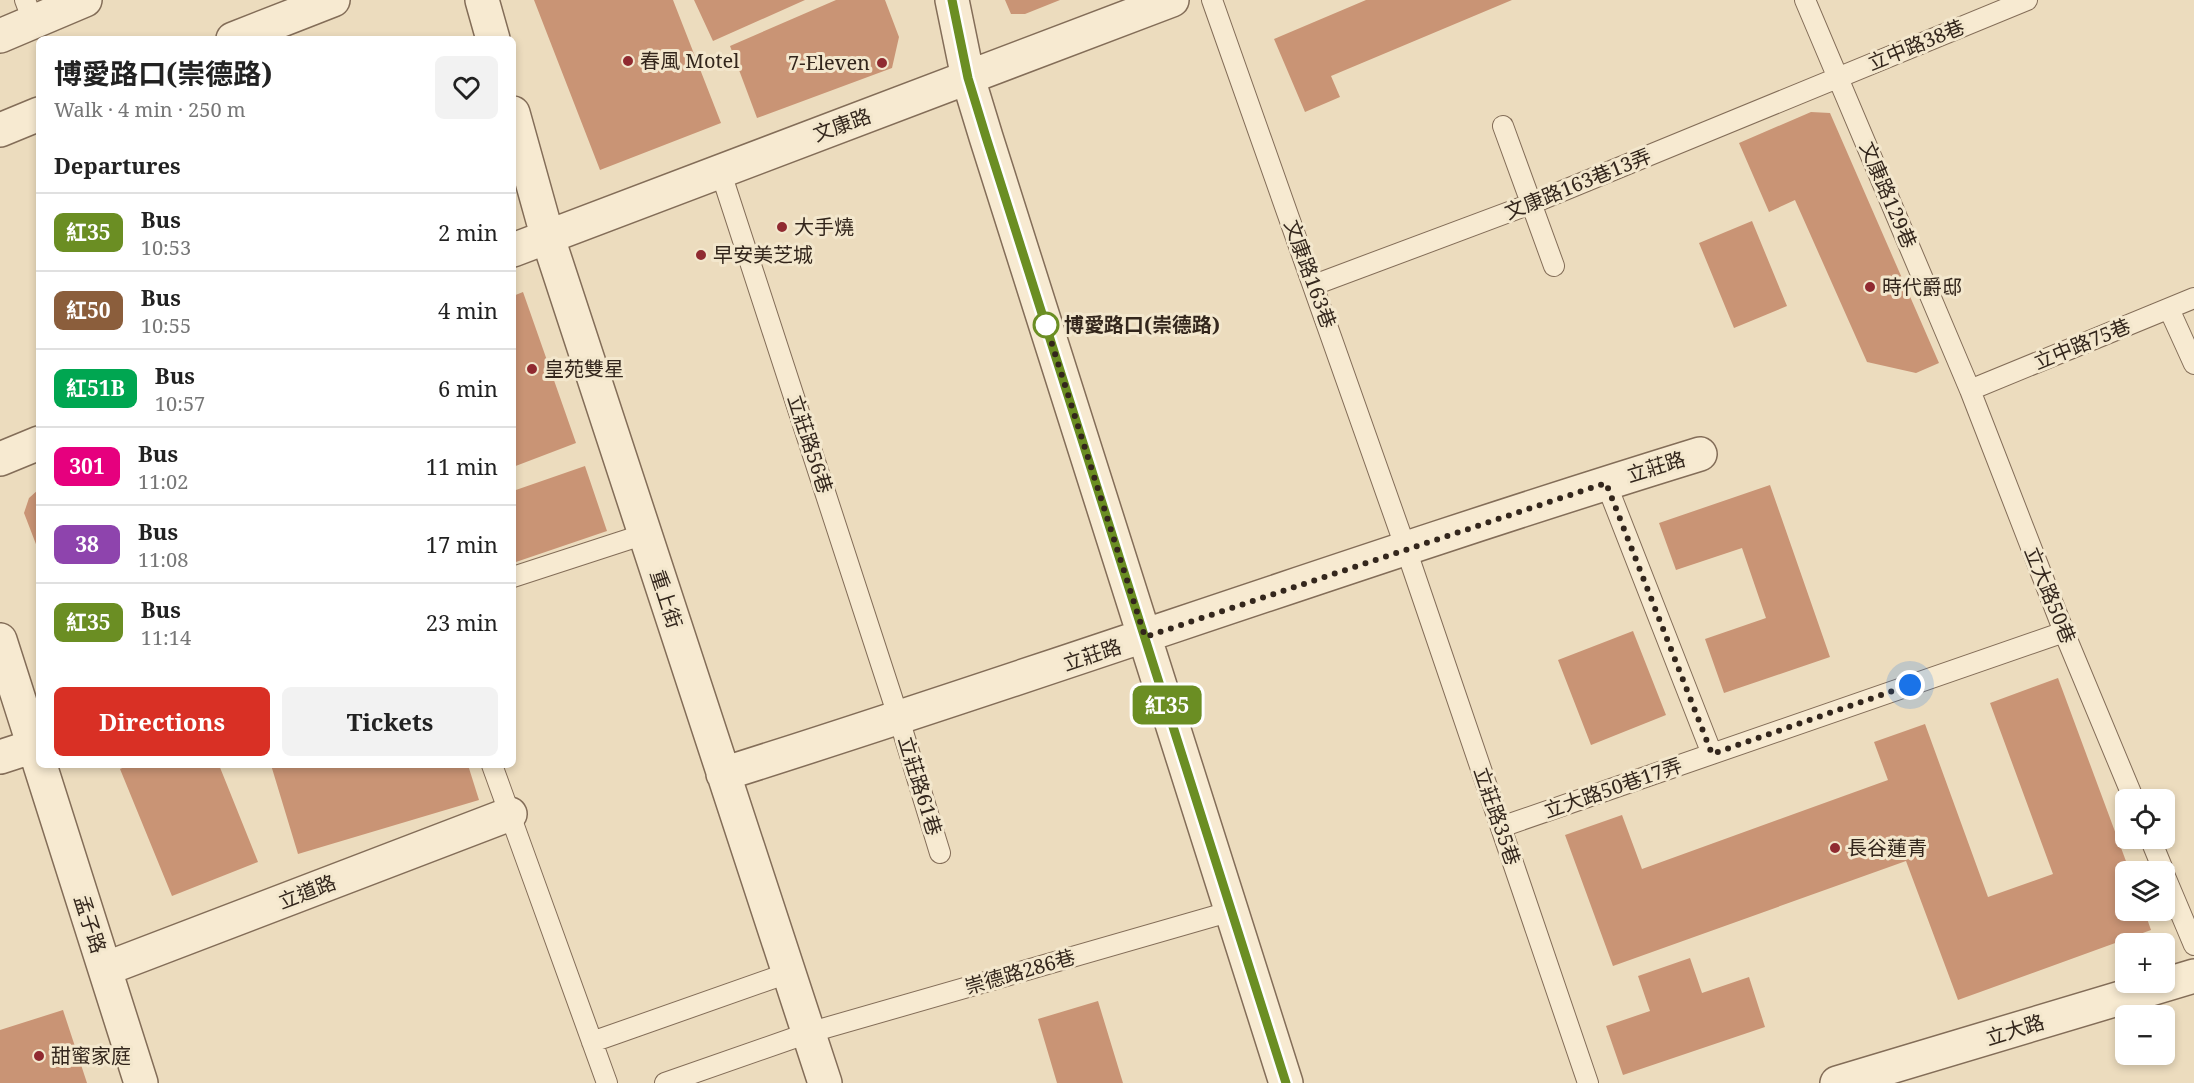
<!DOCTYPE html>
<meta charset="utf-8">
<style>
:root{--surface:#fff;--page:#f2f2f2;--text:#222;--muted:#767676;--line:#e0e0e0;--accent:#d93025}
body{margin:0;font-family:"Noto Serif","Noto Sans TC",serif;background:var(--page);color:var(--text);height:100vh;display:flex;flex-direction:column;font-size:22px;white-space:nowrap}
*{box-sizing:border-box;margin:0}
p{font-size:20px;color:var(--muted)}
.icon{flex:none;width:33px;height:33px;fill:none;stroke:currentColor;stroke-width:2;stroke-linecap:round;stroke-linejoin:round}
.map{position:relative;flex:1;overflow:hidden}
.side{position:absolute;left:36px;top:36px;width:480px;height:732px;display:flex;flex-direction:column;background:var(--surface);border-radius:9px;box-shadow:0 3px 9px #0003}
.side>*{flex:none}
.badge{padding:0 12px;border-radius:9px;font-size:21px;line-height:39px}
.controls{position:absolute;left:2115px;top:789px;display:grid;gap:12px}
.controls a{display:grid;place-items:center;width:60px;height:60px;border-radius:9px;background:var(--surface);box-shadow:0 3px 9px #0003;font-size:30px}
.you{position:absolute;width:30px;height:30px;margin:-15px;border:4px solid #fff;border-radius:50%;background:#1a73e8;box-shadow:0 0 0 9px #1a73e833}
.map>.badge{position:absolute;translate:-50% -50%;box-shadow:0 0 0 3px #fff}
h2{padding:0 18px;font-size:22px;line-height:54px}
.round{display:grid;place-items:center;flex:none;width:63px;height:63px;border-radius:9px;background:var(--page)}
.head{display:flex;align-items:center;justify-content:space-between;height:102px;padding:0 18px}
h1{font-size:28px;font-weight:700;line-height:45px}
.button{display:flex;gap:12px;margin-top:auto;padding:12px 18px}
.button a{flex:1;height:69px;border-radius:9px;background:var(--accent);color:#fff;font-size:24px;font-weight:700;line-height:69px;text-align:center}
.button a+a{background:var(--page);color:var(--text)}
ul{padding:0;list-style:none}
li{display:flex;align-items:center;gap:18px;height:78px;padding:0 18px;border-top:2px solid var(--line)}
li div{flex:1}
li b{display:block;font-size:22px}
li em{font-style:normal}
li .badge{min-width:66px;font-weight:700;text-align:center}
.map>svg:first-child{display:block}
.building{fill:#c99475}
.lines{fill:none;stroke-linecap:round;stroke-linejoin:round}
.lane-casing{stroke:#836d58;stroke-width:22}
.street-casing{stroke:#836d58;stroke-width:36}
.lane{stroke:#f7ead1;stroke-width:20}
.street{stroke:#f7ead1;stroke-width:33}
.line-casing{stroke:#fff;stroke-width:14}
.line{stroke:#6b8e23;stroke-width:9}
.walk{stroke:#33261c;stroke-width:6;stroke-dasharray:0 10.8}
.poi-dot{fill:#902a30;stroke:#f3e7cd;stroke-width:2}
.stop-dot{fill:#fff;stroke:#6b8e23;stroke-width:3}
.labels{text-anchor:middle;stroke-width:6;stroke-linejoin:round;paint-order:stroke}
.street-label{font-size:20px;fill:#33261c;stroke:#f3e7cd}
.poi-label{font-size:20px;fill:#33261c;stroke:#f3e7cd;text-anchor:start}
.stop-label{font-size:20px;font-weight:bold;fill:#33261c;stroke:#f3e7cd;text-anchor:start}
</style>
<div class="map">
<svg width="2194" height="1083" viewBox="0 0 2194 1083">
<rect width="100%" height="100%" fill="#ecdcbe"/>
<path class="building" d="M 534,0 L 673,0 L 721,123 L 600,170 Z
M 694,0 L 805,0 L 713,41 Z
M 836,0 L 885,0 L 899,37 L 892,68 L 757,118 L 730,46 Z
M 1005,0 L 1060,0 L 1025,14 L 1011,14 Z
M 1366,0 L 1512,0 L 1331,76 L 1340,97 L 1305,112 L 1274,39 Z
M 1811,112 L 1830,113 L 1939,363 L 1916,373 L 1867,362 L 1795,200 L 1769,212 L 1739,143 Z
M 1752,221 L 1787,306 L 1734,328 L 1699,243 Z
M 523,292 L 576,443 L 513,467 L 513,296 Z
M 585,466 L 607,531 L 513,563 L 513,491 Z
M 1770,485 L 1830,657 L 1724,693 L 1705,639 L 1766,618 L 1742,548 L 1676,570 L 1659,523 Z
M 39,489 L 39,552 L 24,513 L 29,498 Z
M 1633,631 L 1666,715 L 1591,745 L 1558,660 Z
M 2058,678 L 2130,872 L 2126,872 L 2126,910 L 2144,910 L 2151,930 L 1958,1000 L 1906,861 L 1613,966 L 1565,835 L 1622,815 L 1642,869 L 1888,780 L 1874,742 L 1925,724 L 1988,897 L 2053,874 L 1990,703 Z
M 129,765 L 219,765 L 258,862 L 172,896 L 120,769 Z
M 271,765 L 468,765 L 479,800 L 298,854 Z
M 1690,958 L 1702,993 L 1749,977 L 1765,1027 L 1623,1075 L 1606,1026 L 1650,1011 L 1638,976 Z
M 1098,1001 L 1123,1083 L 1057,1083 L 1038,1019 Z
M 63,1010 L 87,1083 L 0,1083 L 0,1030 Z"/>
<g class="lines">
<defs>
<path id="lane" d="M 25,0 L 33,21
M 1212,0 L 1406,549 L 1588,1083
M 1805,0 L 1970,390 L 2064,632 L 2134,800
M 1503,126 L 1554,266
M 720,170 L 899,719 L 940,853
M 1314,285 L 1533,203 L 2027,0
M 2169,309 L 2194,364
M 1970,390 L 2194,298
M 1606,483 L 1712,754
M 513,577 L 645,534
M 492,765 L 607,1083
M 1501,827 L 2064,632
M 2150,838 L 2164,872
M 2164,874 L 2194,945
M 592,1042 L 788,973
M 665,1083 L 808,1033 L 1232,911"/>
<path id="street" d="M 482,0 L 493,39
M 952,0 L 968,78 L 986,137 L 1286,1083
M 0,36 L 85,0
M 233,39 L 333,0
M 513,113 L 547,235 L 825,1083
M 0,130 L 39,114
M 513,250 L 1172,0
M 0,459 L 39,443
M 0,640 L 39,762
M 0,757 L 34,746
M 40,765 L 141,1083
M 723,774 C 1050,671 1372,555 1700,454
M 105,969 L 510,814
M 1837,1083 L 2194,976"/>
</defs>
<use href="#lane" class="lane-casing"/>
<use href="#street" class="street-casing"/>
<use href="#lane" class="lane"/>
<use href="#street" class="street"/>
</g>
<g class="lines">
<defs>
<path id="line" d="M 952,0 L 968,78 L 986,137 L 1286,1083"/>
</defs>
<use href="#line" class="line-casing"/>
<use href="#line" class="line"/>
<path class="walk" d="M 1046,325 L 1044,319 L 1145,637 L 1606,483 L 1712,754 L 1910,685"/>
</g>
<g class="poi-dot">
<circle cx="628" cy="61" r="6"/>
<circle cx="882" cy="63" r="6"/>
<circle cx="782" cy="227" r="6"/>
<circle cx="701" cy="255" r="6"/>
<circle cx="1870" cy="287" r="6"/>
<circle cx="532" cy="369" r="6"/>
<circle cx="1835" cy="848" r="6"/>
<circle cx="39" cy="1056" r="6"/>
</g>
<circle class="stop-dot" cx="1046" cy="325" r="12"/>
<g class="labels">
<g class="street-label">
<text transform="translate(1916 45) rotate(-22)" y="7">立中路38巷</text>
<text transform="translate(842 125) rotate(-20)" y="7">文康路</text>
<text transform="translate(1578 184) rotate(-22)" y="7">文康路163巷13弄</text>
<text transform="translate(1888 195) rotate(67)" y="7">文康路129巷</text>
<text transform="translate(1310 274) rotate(70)" y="7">文康路163巷</text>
<text transform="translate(2082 344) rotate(-22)" y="7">立中路75巷</text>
<text transform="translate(810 444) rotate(72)" y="7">立莊路56巷</text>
<text transform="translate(1656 467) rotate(-17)" y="7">立莊路</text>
<text transform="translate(2050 595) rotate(68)" y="7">立大路50巷</text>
<text transform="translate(666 599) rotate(72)" y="7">重上街</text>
<text transform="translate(1092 655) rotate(-18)" y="7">立莊路</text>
<text transform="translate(920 786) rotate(73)" y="7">立莊路61巷</text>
<text transform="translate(1613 788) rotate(-19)" y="7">立大路50巷17弄</text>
<text transform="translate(1497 816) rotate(71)" y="7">立莊路35巷</text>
<text transform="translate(307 892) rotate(-21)" y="7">立道路</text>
<text transform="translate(90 924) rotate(72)" y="7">孟子路</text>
<text transform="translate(1020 972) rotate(-16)" y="7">崇德路286巷</text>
<text transform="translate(2015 1030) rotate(-17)" y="7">立大路</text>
</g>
<g class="poi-label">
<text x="640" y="68">春風 Motel</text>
<text x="870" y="70" text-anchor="end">7-Eleven</text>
<text x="794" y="234">大手燒</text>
<text x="713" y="262">早安美芝城</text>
<text x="1882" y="294">時代爵邸</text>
<text x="544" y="376">皇苑雙星</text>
<text x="1847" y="855">長谷蓮青</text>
<text x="51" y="1063">甜蜜家庭</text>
</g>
<g class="stop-label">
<text x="1064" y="332">博愛路口(崇德路)</text>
</g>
</g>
</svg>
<div class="controls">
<a><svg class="icon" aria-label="locate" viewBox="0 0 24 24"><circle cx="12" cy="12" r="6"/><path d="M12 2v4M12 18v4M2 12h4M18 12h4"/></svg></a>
<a><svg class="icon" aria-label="layers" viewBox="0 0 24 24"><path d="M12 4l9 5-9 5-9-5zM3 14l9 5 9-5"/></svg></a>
<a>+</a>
<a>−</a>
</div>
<div class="you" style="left:1910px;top:685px"></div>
<b class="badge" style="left:1167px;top:705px;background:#6b8e23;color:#fff">紅35</b>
<section class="side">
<div class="head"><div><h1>博愛路口(崇德路)</h1><p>Walk · 4 min · 250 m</p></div><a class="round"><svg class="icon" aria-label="heart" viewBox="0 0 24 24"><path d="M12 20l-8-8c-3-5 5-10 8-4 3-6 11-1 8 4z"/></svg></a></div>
<h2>Departures</h2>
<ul>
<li><span class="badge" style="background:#6b8e23;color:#fff">紅35</span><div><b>Bus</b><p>10:53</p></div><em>2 min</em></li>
<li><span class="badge" style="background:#8b5e3c;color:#fff">紅50</span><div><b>Bus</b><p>10:55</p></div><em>4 min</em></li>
<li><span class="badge" style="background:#00a651;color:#fff">紅51B</span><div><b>Bus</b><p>10:57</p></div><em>6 min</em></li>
<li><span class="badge" style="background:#e6007e;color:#fff">301</span><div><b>Bus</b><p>11:02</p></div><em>11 min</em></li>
<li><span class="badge" style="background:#8e44ad;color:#fff">38</span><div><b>Bus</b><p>11:08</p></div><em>17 min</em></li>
<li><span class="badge" style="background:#6b8e23;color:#fff">紅35</span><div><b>Bus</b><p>11:14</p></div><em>23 min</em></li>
</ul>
<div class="button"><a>Directions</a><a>Tickets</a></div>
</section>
</div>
